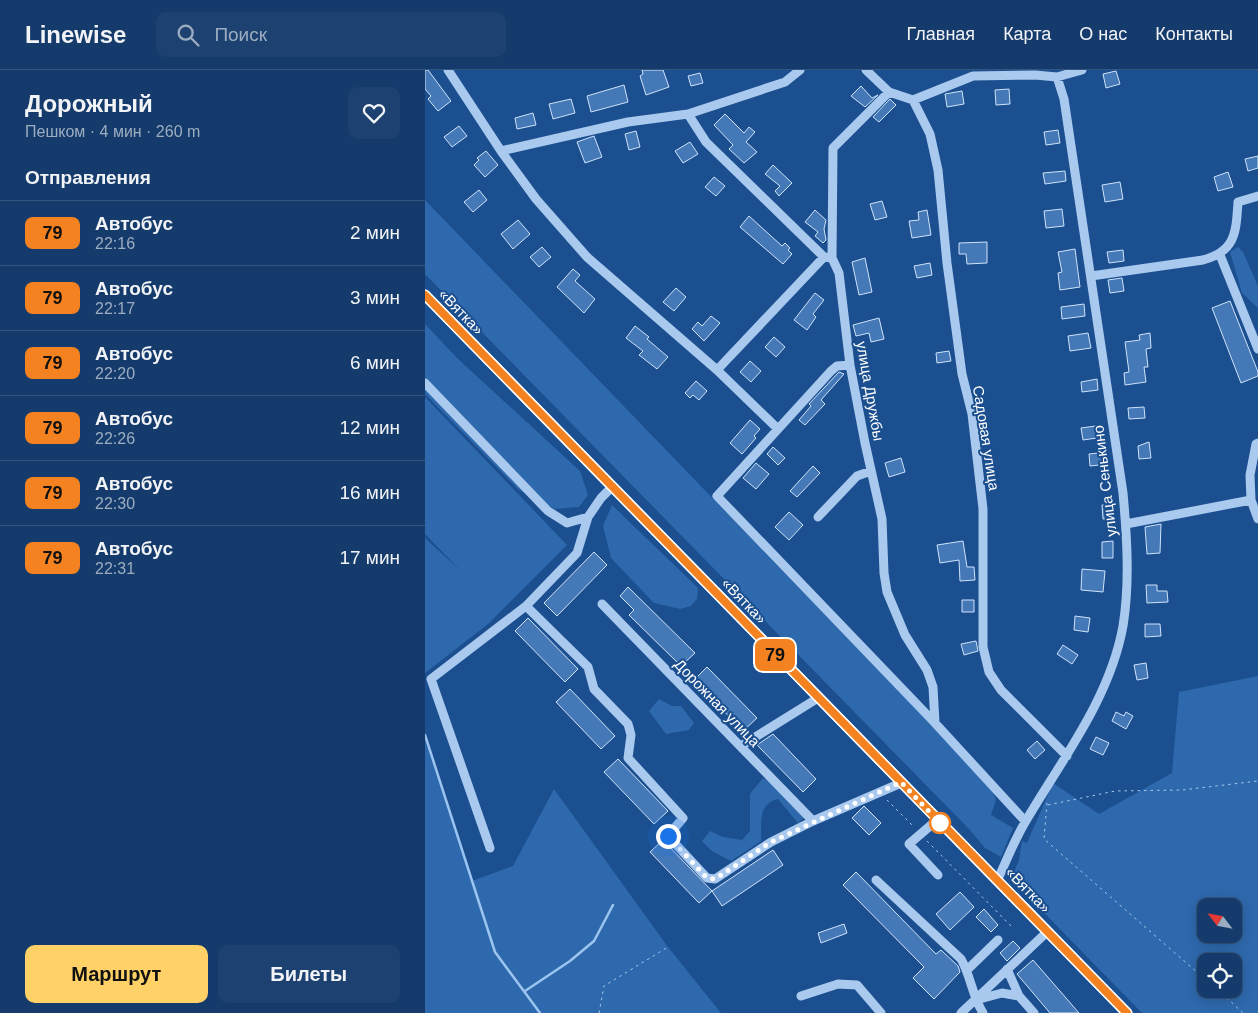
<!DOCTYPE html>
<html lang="ru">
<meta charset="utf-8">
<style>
:root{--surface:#143b6b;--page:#1d4271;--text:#f1f3f6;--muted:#9dadc1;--line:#33557e;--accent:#ffd166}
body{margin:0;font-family:Helvetica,sans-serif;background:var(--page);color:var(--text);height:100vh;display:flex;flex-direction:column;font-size:19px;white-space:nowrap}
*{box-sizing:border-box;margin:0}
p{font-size:16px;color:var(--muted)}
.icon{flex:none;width:28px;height:28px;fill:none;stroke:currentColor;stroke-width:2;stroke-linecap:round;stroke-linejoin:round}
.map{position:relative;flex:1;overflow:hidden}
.side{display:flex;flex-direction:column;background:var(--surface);width:425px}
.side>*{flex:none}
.badge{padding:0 10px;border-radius:8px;font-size:18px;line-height:32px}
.needle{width:32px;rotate:302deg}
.controls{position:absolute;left:772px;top:828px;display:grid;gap:10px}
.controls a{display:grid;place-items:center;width:45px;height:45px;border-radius:10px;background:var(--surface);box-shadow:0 2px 12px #0003,0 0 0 1px var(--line);font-size:25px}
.you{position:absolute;width:25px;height:25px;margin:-12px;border:4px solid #fff;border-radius:50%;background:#1a73e8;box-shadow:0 0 0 8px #1a73e833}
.map>.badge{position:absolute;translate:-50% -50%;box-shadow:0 0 0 2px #fff}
h2{padding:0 25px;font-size:19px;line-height:45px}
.round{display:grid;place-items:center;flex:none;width:52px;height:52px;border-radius:10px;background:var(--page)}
.summary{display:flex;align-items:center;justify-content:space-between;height:85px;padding:0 25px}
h1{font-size:24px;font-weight:800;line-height:38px}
.cta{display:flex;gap:10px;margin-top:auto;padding:10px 25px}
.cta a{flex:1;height:58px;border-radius:10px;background:var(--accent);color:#111;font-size:20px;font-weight:800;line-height:58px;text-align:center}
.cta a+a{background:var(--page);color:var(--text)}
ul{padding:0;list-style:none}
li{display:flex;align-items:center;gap:15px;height:65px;padding:0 25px;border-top:1px solid var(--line)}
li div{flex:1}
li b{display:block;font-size:19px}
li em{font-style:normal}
li .badge{min-width:55px;font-weight:700;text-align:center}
header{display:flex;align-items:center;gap:30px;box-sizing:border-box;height:70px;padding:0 25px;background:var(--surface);border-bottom:1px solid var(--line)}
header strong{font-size:24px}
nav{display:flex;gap:28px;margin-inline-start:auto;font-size:18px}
.search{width:350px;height:45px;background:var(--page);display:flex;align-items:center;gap:12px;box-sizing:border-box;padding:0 18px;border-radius:10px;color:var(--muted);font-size:19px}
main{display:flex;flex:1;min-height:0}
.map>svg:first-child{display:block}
.green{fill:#2e69ad;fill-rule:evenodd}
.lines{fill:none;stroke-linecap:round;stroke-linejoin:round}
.stream{stroke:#9cc4f0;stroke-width:2.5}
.building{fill:#4478b7;stroke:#cfe3fa}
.path{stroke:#a9c9ee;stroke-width:1;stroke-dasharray:2.5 4;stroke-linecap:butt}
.minor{stroke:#a9c9ee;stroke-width:9}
.major{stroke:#f0f6ff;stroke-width:11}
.line-casing{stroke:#fff;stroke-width:11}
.line{stroke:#f58220;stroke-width:8}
.walk{stroke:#fff;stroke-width:5;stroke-dasharray:0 9}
.stop-dot{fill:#fff;stroke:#f58220;stroke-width:2.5}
.labels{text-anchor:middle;stroke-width:4;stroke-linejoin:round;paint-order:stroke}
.street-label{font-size:15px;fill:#fff;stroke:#1b4f8f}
</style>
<header>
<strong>Linewise</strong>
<div class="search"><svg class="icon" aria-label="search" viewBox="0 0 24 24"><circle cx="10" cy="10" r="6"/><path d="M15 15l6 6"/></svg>Поиск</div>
<nav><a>Главная</a><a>Карта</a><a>О нас</a><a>Контакты</a></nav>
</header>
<main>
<section class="side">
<div class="summary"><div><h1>Дорожный</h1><p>Пешком · 4 мин · 260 m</p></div><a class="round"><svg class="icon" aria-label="heart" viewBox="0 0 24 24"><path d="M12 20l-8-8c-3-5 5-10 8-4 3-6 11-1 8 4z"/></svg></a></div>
<h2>Отправления</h2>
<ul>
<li><span class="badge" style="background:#f58220;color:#111">79</span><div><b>Автобус</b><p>22:16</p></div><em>2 мин</em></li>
<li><span class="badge" style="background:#f58220;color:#111">79</span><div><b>Автобус</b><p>22:17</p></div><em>3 мин</em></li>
<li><span class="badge" style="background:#f58220;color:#111">79</span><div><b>Автобус</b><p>22:20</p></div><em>6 мин</em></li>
<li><span class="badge" style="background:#f58220;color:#111">79</span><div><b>Автобус</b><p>22:26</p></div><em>12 мин</em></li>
<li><span class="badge" style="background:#f58220;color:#111">79</span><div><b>Автобус</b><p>22:30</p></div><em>16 мин</em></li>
<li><span class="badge" style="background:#f58220;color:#111">79</span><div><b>Автобус</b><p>22:31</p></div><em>17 мин</em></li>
</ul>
<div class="cta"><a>Маршрут</a><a>Билеты</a></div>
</section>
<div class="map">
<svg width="833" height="943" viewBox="0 0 833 943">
<rect width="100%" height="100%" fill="#1b4f8f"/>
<path class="green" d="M 0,130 L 567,718 L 571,730 L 566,745 L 588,758 L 576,787 L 560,778 L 544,759 L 0,204 Z
M 813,177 L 818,182 L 833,216 L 833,238 L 817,223 L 805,182 Z
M 0,254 L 32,288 L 155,401 L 163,425 L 154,437 L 130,439 L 94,420 L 0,324 Z
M 0,327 L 142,475 L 63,554 L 0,603 L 0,468 L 36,501 L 0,464 Z
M 187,435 L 273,518 L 272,529 L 266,536 L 255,539 L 229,533 L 186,488 L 178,456 Z
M 833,606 L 833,943 L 717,943 L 586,809 L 594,790 L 597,771 L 602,773 L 628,713 L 674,744 L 747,703 L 754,622 ZM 781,836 L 809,836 L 809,864 L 781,864 ZM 781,891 L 809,891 L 809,919 L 781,919 Z
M 234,629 L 247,636 L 256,636 L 269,653 L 264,660 L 241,664 L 224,641 Z
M 0,665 L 47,811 L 88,796 L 129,719 L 243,877 L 296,943 L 0,943 Z
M 338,708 L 349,715 L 380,747 L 373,753 L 353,729 C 332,734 337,753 336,771 L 306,791 L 287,781 L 277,771 L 285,761 L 298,767 L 317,770 L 325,761 L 325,724 Z"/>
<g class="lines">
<path class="stream" d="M 0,665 L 70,882 L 115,943
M 100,921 L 145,891 L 169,871 L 188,835"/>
</g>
<path class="building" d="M 0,0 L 3,0 L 26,31 L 13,41 L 3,29 L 6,26 L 0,19 Z
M 217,0 L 238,0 L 244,17 L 221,25 L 215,6 L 218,4 Z
M 691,1 L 695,14 L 681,18 L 678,4 Z
M 275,3 L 278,13 L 266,16 L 263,6 Z
M 199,15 L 203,32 L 166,42 L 162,26 Z
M 436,16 L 447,28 L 453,25 L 440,37 L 426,26 Z
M 584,19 L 585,34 L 571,35 L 570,20 Z
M 537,21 L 539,34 L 522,37 L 520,24 Z
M 146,29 L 150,43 L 128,49 L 124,34 Z
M 465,29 L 471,35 L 454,52 L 448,47 Z
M 108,43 L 111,55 L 92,59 L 90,48 Z
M 300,44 L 319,63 L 324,57 L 330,62 L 321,72 L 332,82 L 319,93 L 304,79 L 308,75 L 289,55 Z
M 34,56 L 42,66 L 27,77 L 19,67 Z
M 633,60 L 635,73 L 621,75 L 619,62 Z
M 211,61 L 215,77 L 204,80 L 200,64 Z
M 169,66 L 177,87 L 160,93 L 152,72 Z
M 265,72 L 273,84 L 258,93 L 250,81 Z
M 61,81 L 73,95 L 60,107 L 49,95 L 54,90 L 52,88 Z
M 833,86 L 833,98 L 823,101 L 820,89 Z
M 348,95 L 367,113 L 354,126 L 350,121 L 355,116 L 340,104 Z
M 640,101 L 641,111 L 620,114 L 618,103 Z
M 803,102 L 808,117 L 793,121 L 789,107 Z
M 289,107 L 300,116 L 291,126 L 280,117 Z
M 695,112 L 698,129 L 680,132 L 677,115 Z
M 54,120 L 62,130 L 48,142 L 39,132 Z
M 457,131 L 462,147 L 450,150 L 445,134 Z
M 637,139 L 639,156 L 621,158 L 619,141 Z
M 390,140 L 401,150 L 399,159 L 401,170 L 398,173 L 390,166 L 393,162 L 380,152 Z
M 502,140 L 506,165 L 487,168 L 484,151 L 494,150 L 493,142 Z
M 324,146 L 357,176 L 360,173 L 365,178 L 363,180 L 367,184 L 358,194 L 315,157 Z
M 93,150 L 105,164 L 88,179 L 76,164 Z
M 562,172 L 562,193 L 542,194 L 541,184 L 534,184 L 534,173 Z
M 117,177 L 126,187 L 114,197 L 105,187 Z
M 650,179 L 655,217 L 635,220 L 633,203 L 637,202 L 633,182 Z
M 698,180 L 699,191 L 684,193 L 682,182 Z
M 440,188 L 447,222 L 434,225 L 427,192 Z
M 505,193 L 507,205 L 492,208 L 489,196 Z
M 148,199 L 155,205 L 150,211 L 170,229 L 159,243 L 132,217 Z
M 697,208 L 699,221 L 685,223 L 683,210 Z
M 251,218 L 261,227 L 249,241 L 238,232 Z
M 390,223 L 399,230 L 388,244 L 391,247 L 382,260 L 369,250 Z
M 805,231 L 833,302 L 833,306 L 816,313 L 787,238 Z
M 659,234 L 660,246 L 637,249 L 636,237 Z
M 286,246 L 295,253 L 279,271 L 267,259 L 273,252 L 277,256 Z
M 454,248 L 459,269 L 446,272 L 444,263 L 431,266 L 428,255 Z
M 210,256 L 224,267 L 222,269 L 243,287 L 232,299 L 214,285 L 218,281 L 201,268 Z
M 663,263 L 666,278 L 645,281 L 643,266 Z
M 725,263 L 726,278 L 721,279 L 723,297 L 719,297 L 721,312 L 700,315 L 699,303 L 704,302 L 700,272 L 715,270 L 714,265 Z
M 349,267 L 360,277 L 351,287 L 340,277 Z
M 524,281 L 526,291 L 512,293 L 511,283 Z
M 325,291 L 336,301 L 326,312 L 315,302 Z
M 414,302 L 419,304 L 396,330 L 400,334 L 380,355 L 374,350 L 386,336 L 384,334 Z
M 672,309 L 673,320 L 657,322 L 656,312 Z
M 271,311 L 282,321 L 274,330 L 268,325 L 265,328 L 260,323 Z
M 719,337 L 720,348 L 704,349 L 703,338 Z
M 325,350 L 335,359 L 329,366 L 331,368 L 317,384 L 305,373 Z
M 678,355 L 679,367 L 658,370 L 656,358 Z
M 724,372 L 726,388 L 714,389 L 713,376 Z
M 348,377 L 360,388 L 353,395 L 342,384 Z
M 682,382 L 683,394 L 665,396 L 664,384 Z
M 476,388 L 480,402 L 464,407 L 460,393 Z
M 331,393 L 344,404 L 331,419 L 318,408 Z
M 388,396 L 395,403 L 372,427 L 365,421 Z
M 677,435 L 688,435 L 688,449 L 678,449 Z
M 364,442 L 378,455 L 364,470 L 350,457 Z
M 736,454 L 735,483 L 722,484 L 720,457 Z
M 538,471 L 542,497 L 549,497 L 550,510 L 535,511 L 534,490 L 515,493 L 512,475 Z
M 688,471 L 688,488 L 677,488 L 677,472 Z
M 169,482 L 182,495 L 132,546 L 119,533 Z
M 657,499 L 680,501 L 678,522 L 656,520 Z
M 721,515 L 732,515 L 732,521 L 742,521 L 743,532 L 722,533 Z
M 203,517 L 270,583 L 256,596 L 204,545 L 209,540 L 195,526 Z
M 537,530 L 549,530 L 549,542 L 537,542 Z
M 650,546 L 665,548 L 663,562 L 649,560 Z
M 103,548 L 153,599 L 140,612 L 90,561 Z
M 720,554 L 735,554 L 736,566 L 720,567 Z
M 551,571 L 553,581 L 539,585 L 536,574 Z
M 638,575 L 653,585 L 647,594 L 632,584 Z
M 721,593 L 723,608 L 712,610 L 709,595 Z
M 282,597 L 332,648 L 318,661 L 269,610 Z
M 145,619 L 190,666 L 176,679 L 131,632 Z
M 691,642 L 699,646 L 701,642 L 708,646 L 701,659 L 687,651 Z
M 348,664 L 391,709 L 378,722 L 332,675 Z
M 671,667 L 684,673 L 678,685 L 665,679 Z
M 612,671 L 620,680 L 610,689 L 602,680 Z
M 193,689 L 243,741 L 229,754 L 179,702 Z
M 439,736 L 456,753 L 444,765 L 427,748 Z
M 238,770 L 287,821 L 274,833 L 225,782 Z
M 348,780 L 358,795 L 297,836 L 287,821 Z
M 431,802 L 511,884 L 516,880 L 533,896 L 535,902 L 509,929 L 488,908 L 499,897 L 418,815 Z
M 535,822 L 549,837 L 525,860 L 511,844 Z
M 559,839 L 573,855 L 566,862 L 551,847 Z
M 419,854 L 422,863 L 396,873 L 393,863 Z
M 588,871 L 595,878 L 582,891 L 575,883 Z
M 608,890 L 654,943 L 625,943 L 592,904 Z"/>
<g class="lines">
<path class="path" d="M 462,730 L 489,757
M 622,733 L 619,769 L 781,910
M 623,735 L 690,721 L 757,720 L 833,711
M 502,771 L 589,859
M 792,919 L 818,943
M 174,943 L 179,916 L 243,877"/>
<path class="minor" d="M 23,0 L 76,81 L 203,52 L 263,44 L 360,12 L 375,0
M 441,0 L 464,22 L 488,30 L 548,6 L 610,5 L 632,7 L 657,0
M 488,30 L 505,64 L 513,100 L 522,193 L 537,304 L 547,344 L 558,439 L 558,577 L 564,602 L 576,620 L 642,686
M 263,44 L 281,72 L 399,187 L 407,188 L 414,203 L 425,295 L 440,373 L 457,449 L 459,503 L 462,522 L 480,565 L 502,600 L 508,617 L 510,653
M 76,81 L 111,129 L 162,187 L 292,300 L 353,359
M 795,185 L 833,279
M 407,188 L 408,78 L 464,22
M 666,206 L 778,190 C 811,181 811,162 813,132 L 833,126
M 425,295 L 412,296 L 406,301 L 292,426 L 510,653 L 600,751
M 292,300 L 399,187
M 0,313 L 123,441 L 142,453 L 163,447
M 826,430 L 833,449
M 393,447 L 432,406 L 446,401
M 701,454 L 826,430 L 825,405 L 831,374 L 833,373
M 101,536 L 163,597 L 169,619 L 203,654 L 206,665 L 203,688 L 258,748 L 243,766 L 282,808 L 290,809 L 346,772 L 388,751 L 177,534
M 316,676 L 393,628
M 512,750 L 484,774 L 513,805
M 388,751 L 476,713
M 65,778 L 6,609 L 101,536 L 152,483 L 163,447 L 176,428 L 187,417
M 451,810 L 536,889 C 546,906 547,926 558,943
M 572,811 C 582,790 590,768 602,749 C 638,688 685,628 698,556 C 705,513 702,467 698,423 L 639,29 L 632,7
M 582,899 L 594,926 L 609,943
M 542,900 L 573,870
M 376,926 L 413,914 L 432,915 L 456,943
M 551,930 L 577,923 L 594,926
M 536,943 L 622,862"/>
<path class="major" d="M 0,225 L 702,943"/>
</g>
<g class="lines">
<defs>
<path id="line" d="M 0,225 L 702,943"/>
</defs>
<use href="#line" class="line-casing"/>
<use href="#line" class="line"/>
<path class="walk" d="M 243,766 L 282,808 L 290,809 L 346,772 L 476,712 L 515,753"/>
</g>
<circle class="stop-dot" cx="515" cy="753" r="10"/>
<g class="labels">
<g class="street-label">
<text transform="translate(36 242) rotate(46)" y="5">«Вятка»</text>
<text transform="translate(445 321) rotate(80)" y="5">улица Дружбы</text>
<text transform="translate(561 368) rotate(81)" y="5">Садовая улица</text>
<text transform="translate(680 411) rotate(-97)" y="5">улица Сенькино</text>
<text transform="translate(319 531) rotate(46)" y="5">«Вятка»</text>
<text transform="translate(292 633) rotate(46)" y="5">Дорожная улица</text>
<text transform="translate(603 820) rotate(46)" y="5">«Вятка»</text>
</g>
</g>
</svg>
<div class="controls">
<a><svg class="needle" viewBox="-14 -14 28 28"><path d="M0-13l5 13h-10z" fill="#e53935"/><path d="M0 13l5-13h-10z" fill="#9dadc1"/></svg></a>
<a><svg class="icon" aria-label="locate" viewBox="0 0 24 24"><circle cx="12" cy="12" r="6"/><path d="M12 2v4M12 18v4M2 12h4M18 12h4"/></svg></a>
</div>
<div class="you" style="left:243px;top:766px"></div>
<b class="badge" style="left:350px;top:585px;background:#f58220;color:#111">79</b>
</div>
</main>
